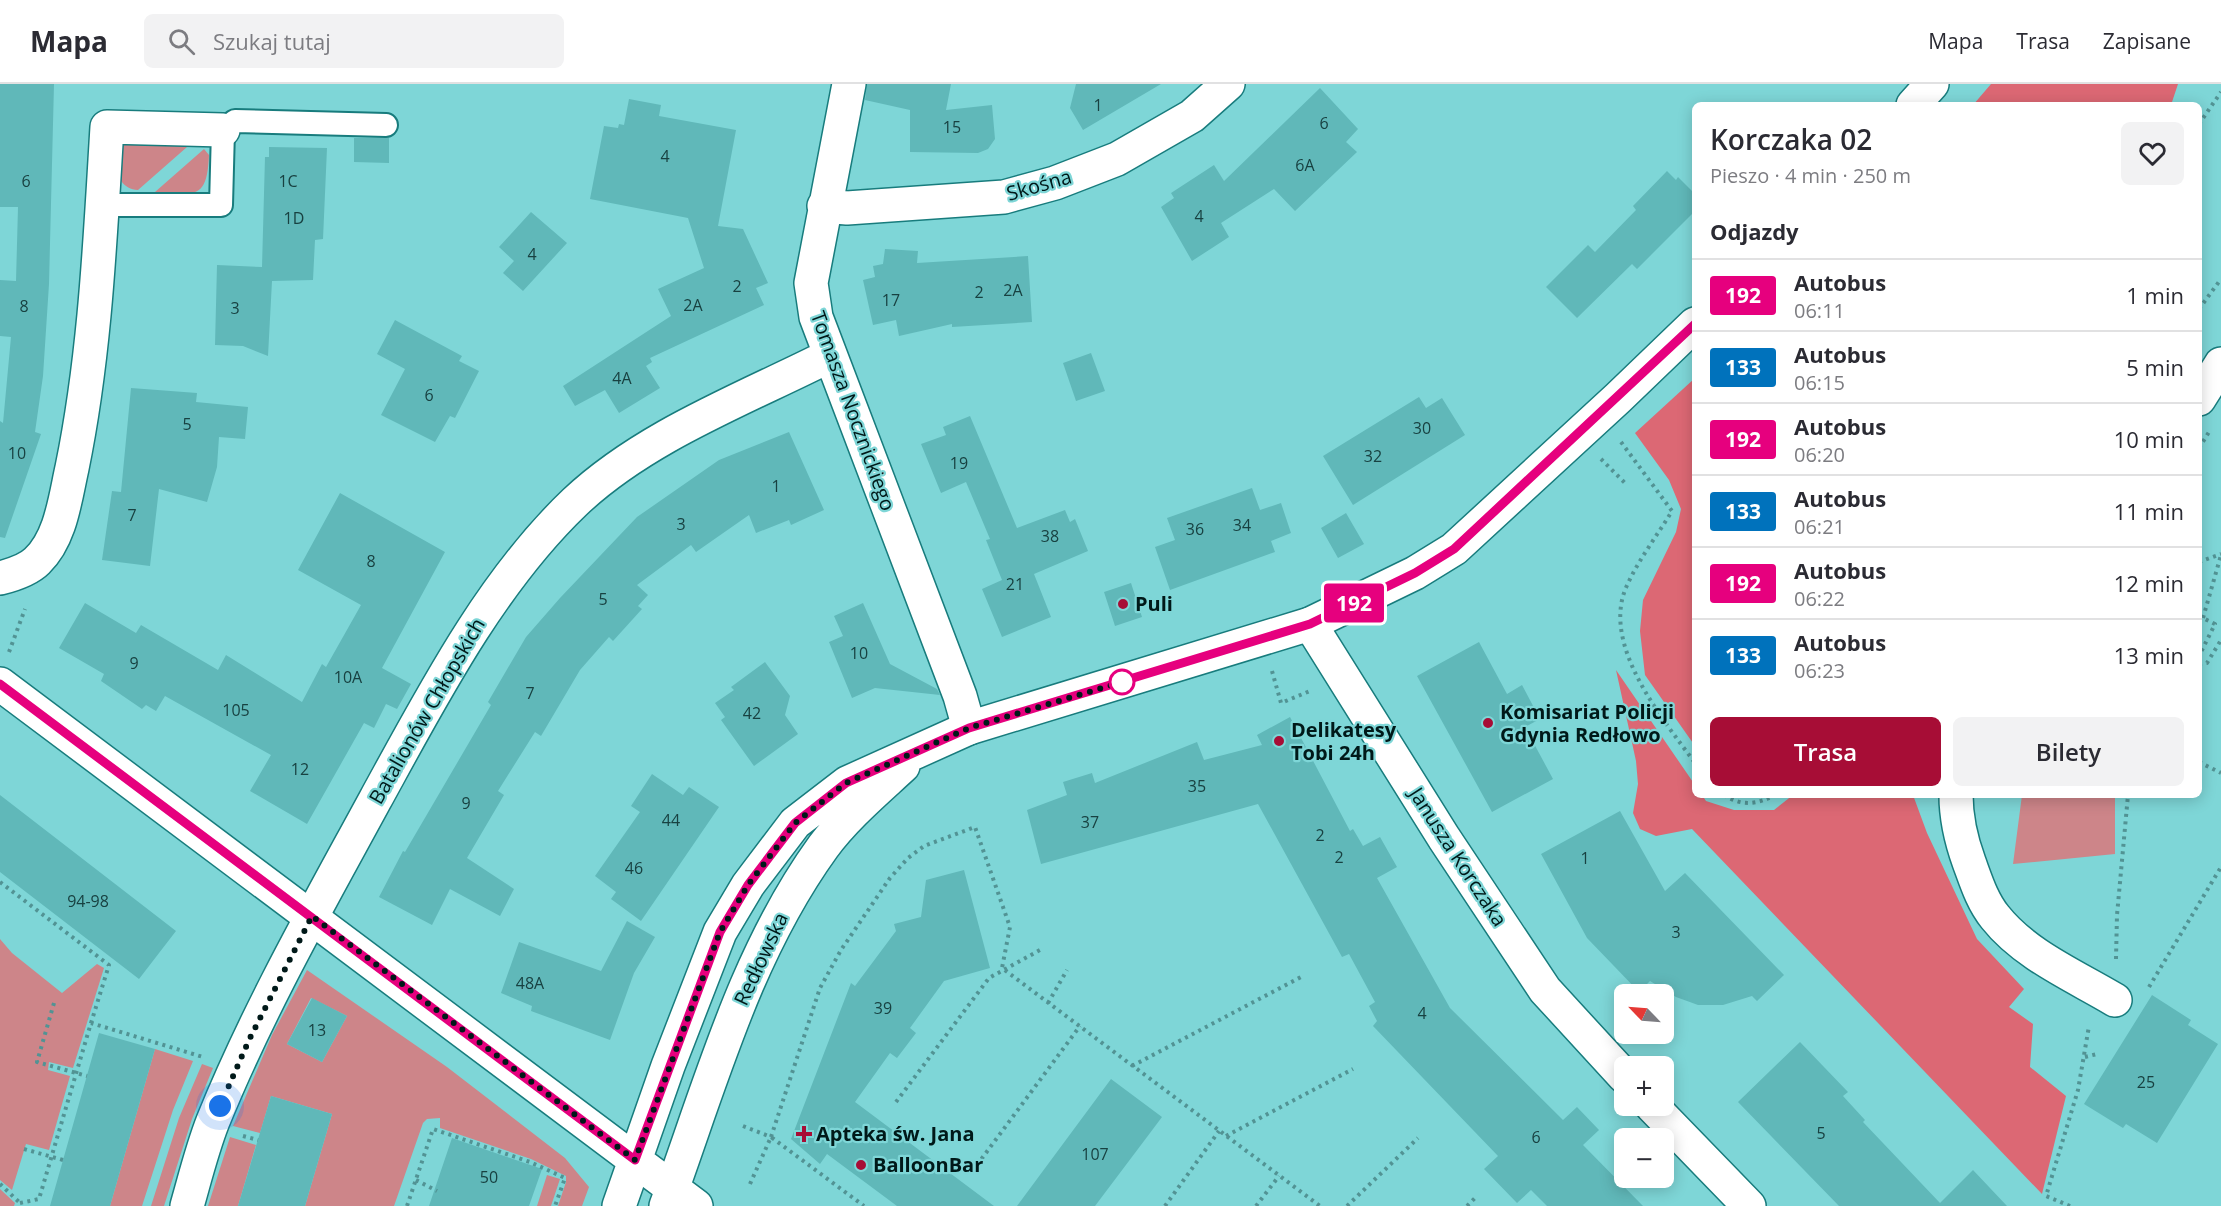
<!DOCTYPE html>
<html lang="pl">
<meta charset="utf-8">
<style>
:root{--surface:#fff;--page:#f2f2f3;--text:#2b2b33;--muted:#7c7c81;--line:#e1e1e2;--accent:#a70d36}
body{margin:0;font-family:"Open Sans",sans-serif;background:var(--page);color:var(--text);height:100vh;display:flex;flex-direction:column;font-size:22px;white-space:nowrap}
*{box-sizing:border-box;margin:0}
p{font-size:20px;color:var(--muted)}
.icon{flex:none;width:33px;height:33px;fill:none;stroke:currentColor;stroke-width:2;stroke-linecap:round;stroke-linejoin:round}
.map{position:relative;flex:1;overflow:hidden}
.drawer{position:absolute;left:1692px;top:18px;width:510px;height:696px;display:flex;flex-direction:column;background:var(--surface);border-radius:9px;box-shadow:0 3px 15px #0003}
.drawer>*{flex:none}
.badge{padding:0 12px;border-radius:4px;font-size:21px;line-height:39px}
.needle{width:39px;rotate:295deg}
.controls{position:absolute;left:1614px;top:900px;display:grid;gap:12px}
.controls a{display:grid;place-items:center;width:60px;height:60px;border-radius:9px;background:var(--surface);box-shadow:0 3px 15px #0003;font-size:30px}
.you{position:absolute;width:30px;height:30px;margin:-15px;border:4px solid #fff;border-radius:50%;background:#1a73e8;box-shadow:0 0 0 9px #1a73e833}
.map>.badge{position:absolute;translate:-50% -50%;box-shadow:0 0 0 3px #fff}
h2{padding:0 18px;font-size:22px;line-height:54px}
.round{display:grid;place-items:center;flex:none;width:63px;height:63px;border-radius:9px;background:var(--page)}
.summary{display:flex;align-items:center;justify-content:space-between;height:102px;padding:0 18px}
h1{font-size:28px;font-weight:600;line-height:45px}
.action{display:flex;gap:12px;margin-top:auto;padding:12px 18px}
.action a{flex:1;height:69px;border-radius:9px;background:var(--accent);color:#fff;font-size:24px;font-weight:600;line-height:69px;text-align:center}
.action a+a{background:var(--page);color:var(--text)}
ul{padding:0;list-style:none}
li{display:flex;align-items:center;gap:18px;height:72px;padding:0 18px;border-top:2px solid var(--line)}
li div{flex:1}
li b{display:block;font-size:22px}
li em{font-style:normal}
li .badge{min-width:66px;font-weight:700;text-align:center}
header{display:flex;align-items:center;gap:36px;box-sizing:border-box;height:84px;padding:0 30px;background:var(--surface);border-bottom:2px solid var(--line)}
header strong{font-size:28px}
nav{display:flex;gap:33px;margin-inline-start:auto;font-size:21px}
.search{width:420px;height:54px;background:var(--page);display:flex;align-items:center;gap:15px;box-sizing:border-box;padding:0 21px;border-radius:9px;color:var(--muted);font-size:22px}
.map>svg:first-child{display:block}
.green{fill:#cd8589;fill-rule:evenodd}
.forest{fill:#dc6874}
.building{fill:#60b8b9}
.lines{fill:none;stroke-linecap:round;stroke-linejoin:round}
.lane-casing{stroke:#187c7d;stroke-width:26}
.street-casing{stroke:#187c7d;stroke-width:36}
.secondary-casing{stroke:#187c7d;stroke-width:36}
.path{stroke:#529394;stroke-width:4;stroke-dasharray:3 4.5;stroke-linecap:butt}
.lane{stroke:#fff;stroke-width:22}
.street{stroke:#fff;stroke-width:33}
.secondary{stroke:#fff;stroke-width:33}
.line-casing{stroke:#fff;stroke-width:14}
.line{stroke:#e6007e;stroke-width:9}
.walk{stroke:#001919;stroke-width:6;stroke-dasharray:0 10.8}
.poi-dot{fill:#a70d36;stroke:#7ed6d7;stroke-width:2}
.stop-dot{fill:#fff;stroke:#e6007e;stroke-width:3}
.labels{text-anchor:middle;stroke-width:4.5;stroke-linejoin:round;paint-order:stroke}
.number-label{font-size:16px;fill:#184141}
.street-label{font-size:20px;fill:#001919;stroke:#7ed6d7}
.poi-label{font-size:20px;font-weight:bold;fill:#001919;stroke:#7ed6d7;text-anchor:start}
</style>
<header>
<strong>Mapa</strong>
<div class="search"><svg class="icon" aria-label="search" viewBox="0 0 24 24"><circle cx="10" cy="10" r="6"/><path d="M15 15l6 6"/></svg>Szukaj tutaj</div>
<nav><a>Mapa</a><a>Trasa</a><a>Zapisane</a></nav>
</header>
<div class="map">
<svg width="2221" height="1122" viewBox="0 0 2221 1122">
<rect width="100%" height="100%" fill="#7ed6d7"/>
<path class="green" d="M 195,56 L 138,106 C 113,104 112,73 125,57 Z
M 204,65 L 209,71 C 207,117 195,110 155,108 Z
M 2022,711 L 2115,711 L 2115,770 L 2013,780 Z
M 0,855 L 12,869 L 62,909 L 97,880 L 104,884 L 73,984 L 49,978 L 48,986 L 70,992 L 49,1066 L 26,1060 L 12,1106 L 0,1096 Z
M 307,886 L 447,983 L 565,1074 L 589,1103 L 582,1122 L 558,1122 L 566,1098 L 566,1092 L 531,1075 L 440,1044 L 440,1034 L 427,1035 L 423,1039 L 394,1122 L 305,1122 L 332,1030 L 271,1012 L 260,1049 L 233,1042 L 272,951 ZM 311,914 L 347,932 L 322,978 L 287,960 Z
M 155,965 L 193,977 L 173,1026 L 142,1122 L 110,1122 Z
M 202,980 L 213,984 L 192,1035 L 164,1122 L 151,1122 L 179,1034 Z
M 230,1053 L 256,1061 L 238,1122 L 208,1122 Z
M 547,1091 L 560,1095 L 551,1122 L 537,1122 Z
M 0,1105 L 15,1119 L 14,1122 L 0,1122 Z"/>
<path class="forest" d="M 1991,0 L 2178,0 L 2171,21 L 1973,21 Z
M 1695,294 L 1695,662 L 1645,591 L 1640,547 L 1643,516 L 1676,448 L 1681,425 L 1669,396 L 1635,349 Z
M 1616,586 L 1695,701 L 1695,711 L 1702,711 L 1706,717 L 1734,726 L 1774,726 L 1793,711 L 1913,711 L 1927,749 L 1977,855 L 2024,905 L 2009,923 L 2033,940 L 2030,983 L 2066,1012 L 2042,1110 L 1692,745 L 1656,752 L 1640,745 L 1633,729 L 1638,700 L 1636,677 Z"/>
<path class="building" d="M 0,0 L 54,0 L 49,200 L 43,292 L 35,348 L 41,350 L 5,454 L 0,453 L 0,337 L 3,339 L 11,253 L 0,252 L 0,196 L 16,197 L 18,123 L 0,123 Z
M 867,0 L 951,0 L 946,26 L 992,21 L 995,55 L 988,65 L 978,69 L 910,68 L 910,26 L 865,16 Z
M 1076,0 L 1161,0 L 1083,46 L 1070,24 Z
M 1320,4 L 1358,45 L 1346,58 L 1357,68 L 1295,127 L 1274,105 L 1221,139 L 1229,153 L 1192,177 L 1161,123 L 1174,114 L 1171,109 L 1214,81 L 1224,97 Z
M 629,15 L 661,21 L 659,32 L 736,46 L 718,142 L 743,145 L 768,199 L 756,204 L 764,221 L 650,274 L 652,278 L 646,282 L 660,304 L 619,329 L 605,306 L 575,322 L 563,302 L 671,232 L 658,205 L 704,184 L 688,134 L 590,115 L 604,42 L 618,44 L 619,40 L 624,41 Z
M 354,54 L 389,54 L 389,79 L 354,78 Z
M 269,63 L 327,64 L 323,155 L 315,156 L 313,196 L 272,197 L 268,272 L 243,262 L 215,261 L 217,181 L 262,183 L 265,73 L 269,73 Z
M 1667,87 L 1676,96 L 1678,93 L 1695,110 L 1695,127 L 1637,185 L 1632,180 L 1577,234 L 1546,203 L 1588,161 L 1595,168 L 1636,126 L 1633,122 Z
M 531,128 L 567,159 L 523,207 L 503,189 L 514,177 L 499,163 Z
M 885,165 L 918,167 L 917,179 L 1028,172 L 1032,238 L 952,243 L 952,240 L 899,252 L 896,236 L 873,241 L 863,196 L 875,193 L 873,182 L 883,180 Z
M 395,236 L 462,272 L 459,277 L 479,287 L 455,334 L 450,332 L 435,358 L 381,331 L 405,285 L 377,270 Z
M 1091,269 L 1105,307 L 1076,317 L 1063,279 Z
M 131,304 L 197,309 L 196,318 L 248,323 L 245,355 L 219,353 L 217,383 L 207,418 L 159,405 L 150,482 L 102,476 L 112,407 L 121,408 Z
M 1419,313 L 1426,324 L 1442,314 L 1465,351 L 1353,421 L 1323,372 Z
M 970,332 L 1017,444 L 1065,426 L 1070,438 L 1075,435 L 1088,467 L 1034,490 L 1051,533 L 1002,553 L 982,505 L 1002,496 L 986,456 L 990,455 L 966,398 L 941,409 L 921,360 L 946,351 L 943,343 Z
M 789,348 L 824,426 L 791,441 L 789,436 L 756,449 L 749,431 L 696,468 L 691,461 L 637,501 L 648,511 L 638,522 L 642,525 L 613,557 L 609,553 L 580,586 L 541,652 L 535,648 L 498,707 L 504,711 L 467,774 L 514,805 L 500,832 L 450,805 L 432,841 L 379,813 L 403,767 L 405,768 L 491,621 L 488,618 L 526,553 L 560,514 L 637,433 L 719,376 Z
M 1252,404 L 1260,426 L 1281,419 L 1291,449 L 1271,457 L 1275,468 L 1170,506 L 1155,463 L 1175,456 L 1167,434 Z
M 340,409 L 445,468 L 382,584 L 411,600 L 397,625 L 386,620 L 374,644 L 364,639 L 307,740 L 250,707 L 271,671 L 165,612 L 156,627 L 146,621 L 142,625 L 101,597 L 104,590 L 59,564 L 85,519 L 136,549 L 141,541 L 218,586 L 226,571 L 302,618 L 322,580 L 326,583 L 361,521 L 298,486 Z
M 1346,429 L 1364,460 L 1338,474 L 1321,444 Z
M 1131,499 L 1142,533 L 1115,542 L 1104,508 Z
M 863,519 L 890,580 L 937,605 L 940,611 L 875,604 L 852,614 L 829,558 L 843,552 L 834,532 Z
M 1479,558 L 1507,610 L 1522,601 L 1540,635 L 1525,643 L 1553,695 L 1492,728 L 1417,592 Z
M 765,578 L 790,612 L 785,631 L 798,650 L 754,682 L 721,636 L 725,633 L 715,619 L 734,606 L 731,603 Z
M 1290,633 L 1350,747 L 1353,745 L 1363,762 L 1380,753 L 1397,783 L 1377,794 L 1450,924 L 1563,1036 L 1577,1023 L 1599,1046 L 1583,1061 L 1643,1122 L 1547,1122 L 1531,1106 L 1517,1119 L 1484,1085 L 1498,1072 L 1373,942 L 1377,937 L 1369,922 L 1375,918 L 1349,870 L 1342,873 L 1258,720 L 1041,780 L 1027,726 L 1067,711 L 1063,698 L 1092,689 L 1095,699 L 1197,658 L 1204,676 L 1262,661 L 1257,651 Z
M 652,690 L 683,711 L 689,703 L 719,723 L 641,837 L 611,815 L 616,808 L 595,792 L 640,728 L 631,722 Z
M 0,711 L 176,847 L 139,895 L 0,788 Z
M 1620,727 L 1665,807 L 1685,789 L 1784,891 L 1757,917 L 1752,912 L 1723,921 L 1698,921 L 1676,913 L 1650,897 L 1639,908 L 1587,854 L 1541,770 Z
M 964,786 L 990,884 L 944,897 L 910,944 L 916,949 L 897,974 L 890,969 L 855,1018 L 994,1122 L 897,1122 L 827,1070 L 820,1080 L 791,1055 L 851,899 L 855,902 L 896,847 L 894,840 L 921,833 L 926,796 Z
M 627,837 L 655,853 L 634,889 L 610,956 L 531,927 L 532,922 L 501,909 L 519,858 L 601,887 Z
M 2152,911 L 2191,936 L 2188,941 L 2218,960 L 2157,1059 L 2126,1040 L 2123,1044 L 2084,1020 Z
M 312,914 L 347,932 L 322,978 L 287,960 Z
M 99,949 L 155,965 L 110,1122 L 50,1122 Z
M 1800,958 L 1848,1008 L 1843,1012 L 1865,1036 L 1863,1038 L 1940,1119 L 1973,1086 L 2007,1122 L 1839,1122 L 1738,1018 Z
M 1111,995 L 1162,1033 L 1147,1053 L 1095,1122 L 1017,1122 Z
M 271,1012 L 332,1030 L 305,1122 L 238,1122 Z
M 452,1054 L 542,1085 L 529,1122 L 429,1122 Z"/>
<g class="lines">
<defs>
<path id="lane" d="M 102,121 L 221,121 L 223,46 L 235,37 L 386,41"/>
<path id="street" d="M 849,0 L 811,199 L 816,233 L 960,612 L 969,644
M 824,122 L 847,124 L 1004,113 L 1055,99 L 1117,75 L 1192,32 L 1228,0
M 2199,315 L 2221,280
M 0,494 C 12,491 28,486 37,477 C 61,454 65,415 72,384 C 95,272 100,158 107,43 L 223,46
M 1310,540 L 1444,754 L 1545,906 L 1624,992
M 1956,711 C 1956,734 1961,756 1969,778 C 1976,797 1982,817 1995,833 C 2025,871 2075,892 2115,916
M 1652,1022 L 1749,1122
M 187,1122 C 195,1094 202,1065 213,1037 C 258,926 318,821 375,716 C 431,614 490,499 575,418 C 645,352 744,315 829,272"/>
<path id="secondary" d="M 1913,21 L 1932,0
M 0,600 L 696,1122
M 619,1122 L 668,982 L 720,848 L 748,801 L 795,739 L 847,699 L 969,644 L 1310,540 L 1415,489 L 1454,465 L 1618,314 L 1695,240
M 666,1122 C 711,999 745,871 823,763 C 845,733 876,707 903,682"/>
</defs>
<use href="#lane" class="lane-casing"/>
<use href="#street" class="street-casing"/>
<use href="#secondary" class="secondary-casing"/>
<path class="path" d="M 2199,40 L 2221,8
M 2199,225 L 2221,195
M 1621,358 L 1672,427 C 1657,452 1636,479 1625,506 C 1603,564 1663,635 1695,679
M 2199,364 L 2209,348
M 1601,375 L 1625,399
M 2199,478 L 2221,470
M 2199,532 L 2215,540 L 2199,572
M 2203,534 L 2221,471
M 9,568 L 25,525
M 2199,580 L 2207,579 L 2221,556
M 1272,587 L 1281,619 L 1310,607
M 2199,678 L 2221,689
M 1724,711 C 1743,723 1757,720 1776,711
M 0,798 L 109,881 L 91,939
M 2116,875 L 2117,831 L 2128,711
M 2149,903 L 2221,783
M 54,919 L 37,978 L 87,992
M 1048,919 L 1067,886
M 2085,973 L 2097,970
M 1132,982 L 1301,893
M 896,1018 L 989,894 L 1040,866
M 743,1042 L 771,1053 L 820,904 L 841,866 L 890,794 L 908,774 L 924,762 L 975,743 L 1010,843 L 1002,884 L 1320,1122
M 243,1052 L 258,1056
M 1226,1052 L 1353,985
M 24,1065 L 63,1076
M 977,1081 L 1080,942
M 416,1096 L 437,1107
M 0,1100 L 20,1119
M 750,1100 L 771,1053 L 864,1122
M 20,1119 L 39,1115 L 91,939 L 203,973
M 407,1122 L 433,1045 L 530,1078 L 565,1094 L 555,1122
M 1165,1122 L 1219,1047
M 1256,1122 L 1279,1092
M 1347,1122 L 1418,1054
M 1467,1122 L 1475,1114
M 2070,1122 L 2046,1112 L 2078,1006 L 2089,942"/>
<use href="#lane" class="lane"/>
<use href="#street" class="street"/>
<use href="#secondary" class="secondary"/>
</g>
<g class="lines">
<defs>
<path id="line" d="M 0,600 L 635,1076 L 720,848 L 748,801 L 795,739 L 846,699 L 969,644 L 1310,540 L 1415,489 L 1454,465 L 1695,240"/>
</defs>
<use href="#line" class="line-casing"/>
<use href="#line" class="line"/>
<path class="walk" d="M 220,1022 L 249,956 L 312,832 L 635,1076 L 720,848 L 748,801 L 795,739 L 846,699 L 969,644 L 1122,598"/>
</g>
<g class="poi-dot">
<circle cx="1123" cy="520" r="6"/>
<circle cx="1488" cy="639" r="6"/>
<circle cx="1279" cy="657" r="6"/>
<path d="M801 1041h6v6h6v6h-6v6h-6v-6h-6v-6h6z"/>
<circle cx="861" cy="1081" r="6"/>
</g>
<circle class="stop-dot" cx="1122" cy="598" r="12"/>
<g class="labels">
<g class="number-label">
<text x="1098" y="27">1</text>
<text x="1324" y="45">6</text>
<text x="952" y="49">15</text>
<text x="665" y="78">4</text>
<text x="1305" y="87">6A</text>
<text x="26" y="103">6</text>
<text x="288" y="103">1C</text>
<text x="1199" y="138">4</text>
<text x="294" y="140">1D</text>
<text x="532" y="176">4</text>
<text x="737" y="208">2</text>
<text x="1013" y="212">2A</text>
<text x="979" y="214">2</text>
<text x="891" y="222">17</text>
<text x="693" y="227">2A</text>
<text x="24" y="228">8</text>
<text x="235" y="230">3</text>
<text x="622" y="300">4A</text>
<text x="429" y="317">6</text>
<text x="187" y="346">5</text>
<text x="1422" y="350">30</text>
<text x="17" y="375">10</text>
<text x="1373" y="378">32</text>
<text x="959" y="385">19</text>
<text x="776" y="408">1</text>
<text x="132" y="437">7</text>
<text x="681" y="446">3</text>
<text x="1242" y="447">34</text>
<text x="1195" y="451">36</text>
<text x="1050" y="458">38</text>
<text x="371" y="483">8</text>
<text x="1015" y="506">21</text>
<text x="603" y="521">5</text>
<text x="859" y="575">10</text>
<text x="134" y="585">9</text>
<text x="348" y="599">10A</text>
<text x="530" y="615">7</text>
<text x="236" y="632">105</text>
<text x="752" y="635">42</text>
<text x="300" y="691">12</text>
<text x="1197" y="708">35</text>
<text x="466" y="725">9</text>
<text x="671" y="742">44</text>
<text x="1090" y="744">37</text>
<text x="1320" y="757">2</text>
<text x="1339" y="779">2</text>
<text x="1585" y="780">1</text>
<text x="634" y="790">46</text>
<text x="88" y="823">94-98</text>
<text x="1676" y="854">3</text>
<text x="530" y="905">48A</text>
<text x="883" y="930">39</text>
<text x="1422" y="935">4</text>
<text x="317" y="952">13</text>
<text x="2146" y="1004">25</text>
<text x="1821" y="1055">5</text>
<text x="1536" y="1059">6</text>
<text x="1095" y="1076">107</text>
<text x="489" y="1099">50</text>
</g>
<g class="street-label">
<text transform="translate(1039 101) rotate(-16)" y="7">Skośna</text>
<text transform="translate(853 327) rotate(70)" y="7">Tomasza Nocznickiego</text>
<text transform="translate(427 627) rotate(-60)" y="7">Batalionów Chłopskich</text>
<text transform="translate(1458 773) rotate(57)" y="7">Janusza Korczaka</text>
<text transform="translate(761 875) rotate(-65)" y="7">Redłowska</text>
</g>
<g class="poi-label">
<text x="1135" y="527">Puli</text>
<text x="1500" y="635">Komisariat Policji<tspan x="1500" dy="23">Gdynia Redłowo</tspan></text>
<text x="1291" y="653">Delikatesy<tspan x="1291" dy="23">Tobi 24h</tspan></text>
<text x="816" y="1057">Apteka św. Jana</text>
<text x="873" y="1088">BalloonBar</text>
</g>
</g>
</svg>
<div class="controls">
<a><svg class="needle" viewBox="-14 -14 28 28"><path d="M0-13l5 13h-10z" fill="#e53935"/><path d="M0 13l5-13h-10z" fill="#7c7c81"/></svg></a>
<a>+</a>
<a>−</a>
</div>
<div class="you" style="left:220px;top:1022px"></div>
<b class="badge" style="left:1354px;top:519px;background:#e6007e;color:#fff">192</b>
<section class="drawer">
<div class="summary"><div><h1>Korczaka 02</h1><p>Pieszo · 4 min · 250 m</p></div><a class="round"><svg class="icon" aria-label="heart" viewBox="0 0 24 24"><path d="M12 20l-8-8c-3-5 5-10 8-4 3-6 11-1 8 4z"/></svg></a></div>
<h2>Odjazdy</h2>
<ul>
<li><span class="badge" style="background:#e6007e;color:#fff">192</span><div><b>Autobus</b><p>06:11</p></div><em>1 min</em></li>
<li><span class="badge" style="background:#0072bc;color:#fff">133</span><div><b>Autobus</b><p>06:15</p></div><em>5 min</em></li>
<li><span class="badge" style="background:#e6007e;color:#fff">192</span><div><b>Autobus</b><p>06:20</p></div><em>10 min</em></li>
<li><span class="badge" style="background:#0072bc;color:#fff">133</span><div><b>Autobus</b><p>06:21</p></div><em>11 min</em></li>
<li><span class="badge" style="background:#e6007e;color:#fff">192</span><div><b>Autobus</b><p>06:22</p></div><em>12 min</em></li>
<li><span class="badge" style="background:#0072bc;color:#fff">133</span><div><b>Autobus</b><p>06:23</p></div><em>13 min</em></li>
</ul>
<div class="action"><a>Trasa</a><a>Bilety</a></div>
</section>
</div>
